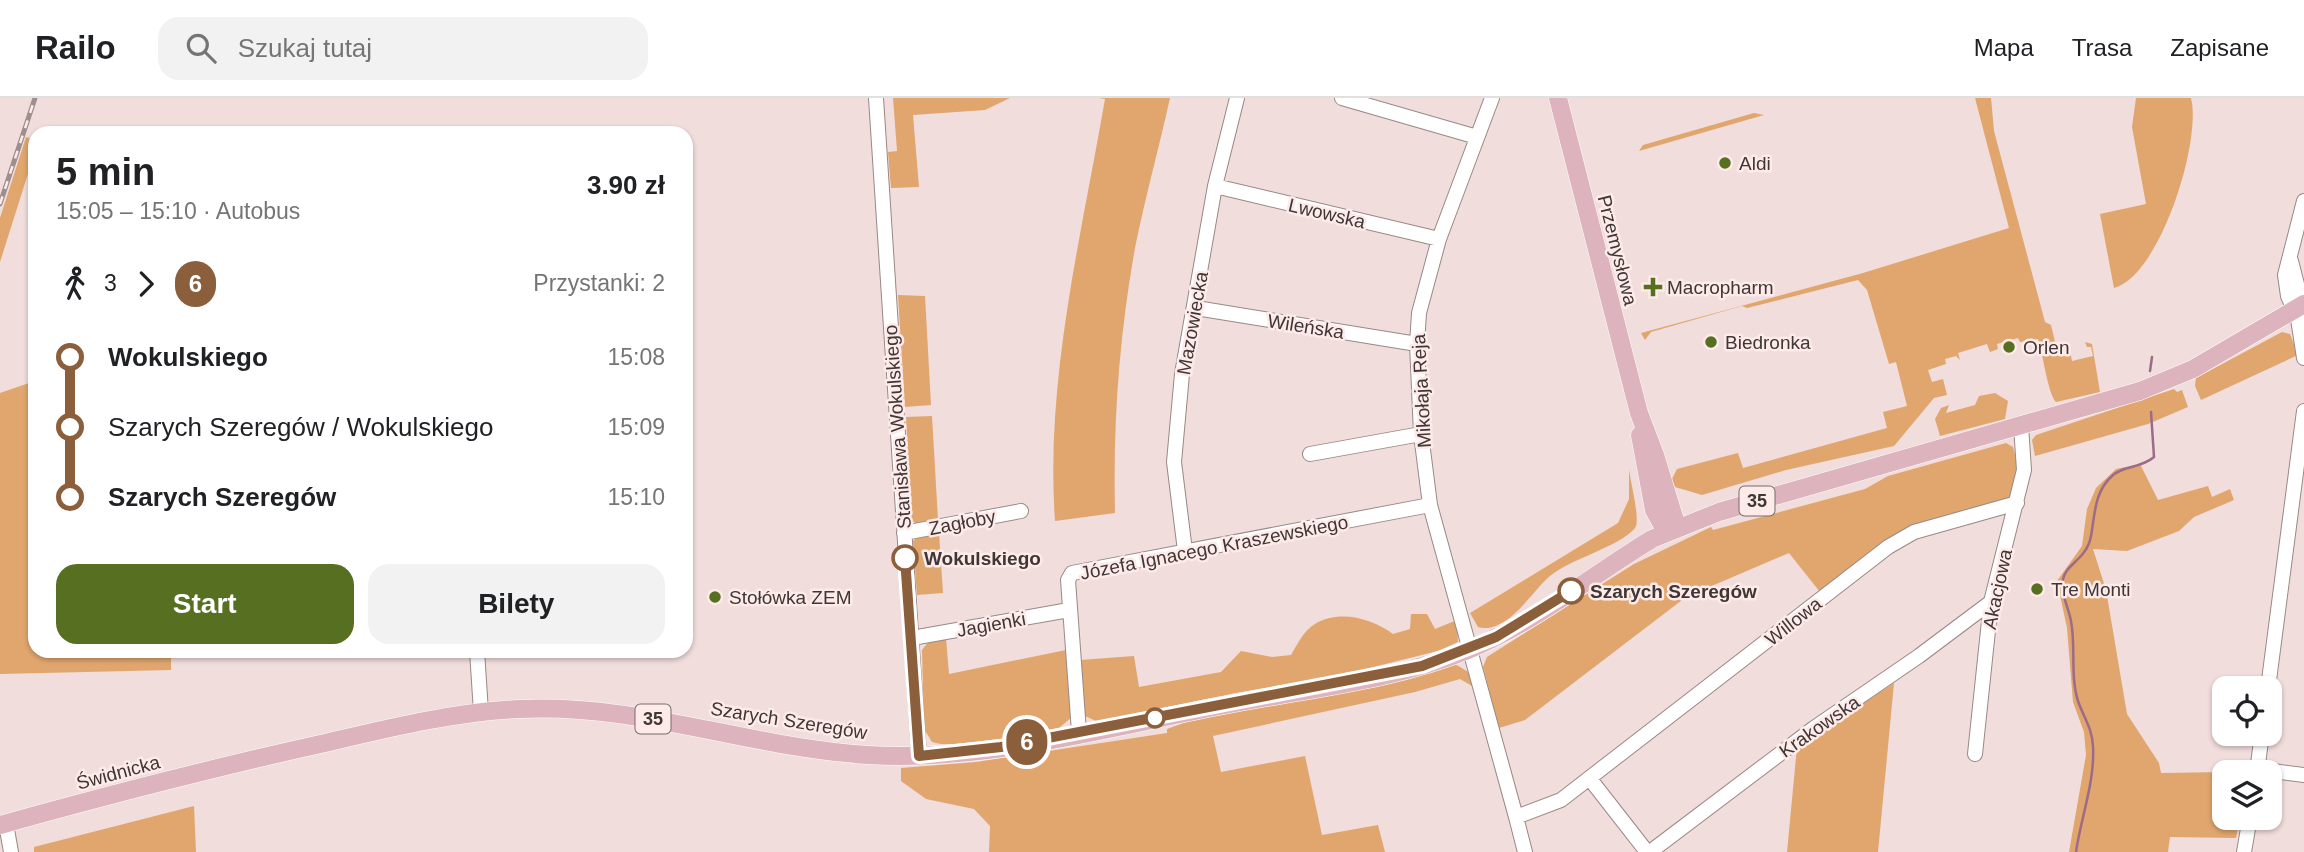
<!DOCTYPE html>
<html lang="pl">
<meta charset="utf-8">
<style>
:root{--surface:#fff;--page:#f2f2f2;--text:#202124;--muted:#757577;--line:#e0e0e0;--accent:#566f21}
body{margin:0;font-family:Helvetica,sans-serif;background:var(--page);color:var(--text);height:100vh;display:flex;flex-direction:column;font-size:26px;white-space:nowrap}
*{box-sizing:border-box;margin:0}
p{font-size:23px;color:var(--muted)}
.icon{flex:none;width:38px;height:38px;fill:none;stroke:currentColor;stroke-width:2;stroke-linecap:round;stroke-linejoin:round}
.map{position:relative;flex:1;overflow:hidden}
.side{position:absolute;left:28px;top:28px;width:665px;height:532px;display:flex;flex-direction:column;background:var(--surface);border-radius:21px;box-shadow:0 2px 5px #0004}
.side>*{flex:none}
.badge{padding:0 14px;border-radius:23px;font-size:24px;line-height:46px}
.fabs{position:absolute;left:2212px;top:578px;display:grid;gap:14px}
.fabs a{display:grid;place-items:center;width:70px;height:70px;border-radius:14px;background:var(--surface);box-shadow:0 2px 5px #0004;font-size:35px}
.map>.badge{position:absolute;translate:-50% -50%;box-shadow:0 0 0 4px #fff}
.legs{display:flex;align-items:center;gap:10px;height:77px;padding:0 28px;font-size:23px}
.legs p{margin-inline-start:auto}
.overview{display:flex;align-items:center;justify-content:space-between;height:119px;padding:0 28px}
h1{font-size:38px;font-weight:800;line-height:52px}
.button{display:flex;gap:14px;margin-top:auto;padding:14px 28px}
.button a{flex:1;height:80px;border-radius:21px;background:var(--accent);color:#fff;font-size:28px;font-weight:800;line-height:80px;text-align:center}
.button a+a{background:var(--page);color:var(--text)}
ul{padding:0 28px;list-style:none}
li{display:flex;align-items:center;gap:24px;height:70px;font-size:26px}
li i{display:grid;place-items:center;width:10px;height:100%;margin:0 9px;background:currentColor}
li i::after{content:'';width:18px;height:18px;margin:-9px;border:5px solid;border-radius:50%;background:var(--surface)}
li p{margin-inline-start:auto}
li:first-child i{background:linear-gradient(#0000 50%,currentColor 0)}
li:last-child i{background:linear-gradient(currentColor 50%,#0000 0)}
header{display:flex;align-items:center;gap:42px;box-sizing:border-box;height:98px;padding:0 35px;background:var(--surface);border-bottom:2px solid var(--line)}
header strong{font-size:33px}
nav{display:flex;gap:38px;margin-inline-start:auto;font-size:24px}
.search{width:490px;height:63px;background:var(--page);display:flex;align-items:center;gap:18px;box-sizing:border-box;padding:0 24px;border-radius:21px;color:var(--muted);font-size:26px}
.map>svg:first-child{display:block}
.green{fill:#e0a66d}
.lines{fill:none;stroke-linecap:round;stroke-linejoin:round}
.stream{stroke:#9d6a87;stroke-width:2.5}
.minor-casing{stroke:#998886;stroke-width:16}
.major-casing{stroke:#fff;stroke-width:19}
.minor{stroke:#fff;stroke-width:14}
.major{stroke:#ddb3be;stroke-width:18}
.rail-casing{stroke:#9c8f8e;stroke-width:5}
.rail{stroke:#fdeae9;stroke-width:2.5;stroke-dasharray:8;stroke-linecap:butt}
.line-1-casing{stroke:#fff;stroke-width:16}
.line-1{stroke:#8b5e3c;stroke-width:10}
.poi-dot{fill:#566f21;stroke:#fdeae9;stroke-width:2.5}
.stop-1-dot{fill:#fff;stroke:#8b5e3c;stroke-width:3.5}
.labels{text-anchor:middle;stroke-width:5;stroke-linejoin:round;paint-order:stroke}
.shield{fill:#fdeae9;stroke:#776d6c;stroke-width:2}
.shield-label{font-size:18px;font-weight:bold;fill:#3e3736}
.poi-label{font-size:19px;fill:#3e3736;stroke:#fdeae9;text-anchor:start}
.street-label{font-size:19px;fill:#3e3736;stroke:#fdeae9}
.stop-label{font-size:19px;font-weight:bold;fill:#3e3736;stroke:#fdeae9;text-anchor:start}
</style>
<header>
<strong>Railo</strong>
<div class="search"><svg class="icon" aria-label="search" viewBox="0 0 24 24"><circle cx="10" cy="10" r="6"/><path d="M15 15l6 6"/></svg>Szukaj tutaj</div>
<nav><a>Mapa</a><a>Trasa</a><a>Zapisane</a></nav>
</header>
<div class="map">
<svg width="2304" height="754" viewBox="0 0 2304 754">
<rect width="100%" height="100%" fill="#f0dddc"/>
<path class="green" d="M 893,0 L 1010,0 L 985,12 L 913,17 L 919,89 L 891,90 L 888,54 L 897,53 Z
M 1099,0 L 1170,0 C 1159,50 1145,100 1135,150 C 1119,239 1113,325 1115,415 L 1055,423 C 1045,282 1081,140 1105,1 Z
M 1975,0 L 1991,0 L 1994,33 L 2045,224 L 2051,227 L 2058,256 L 2070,253 L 2072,263 L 2093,258 L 2091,249 L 2087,249 L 2085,244 L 2092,246 L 2100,294 L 2056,304 C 2048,296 2043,256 2038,241 L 2020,244 L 2018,240 L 1997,246 L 1998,251 L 1990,254 L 1987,246 L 1958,255 L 1960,262 L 1956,258 L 1945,261 L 1946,266 L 1928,272 L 1932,284 L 1943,281 L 1947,297 L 1934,300 L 1894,348 L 1786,372 L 1702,397 L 1675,389 L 1672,381 L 1677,371 L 1738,355 L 1743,370 L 1887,330 L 1883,314 L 1907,308 L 1896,264 L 1889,266 L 1867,192 L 1858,182 L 1747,210 L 1742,208 L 1651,234 L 1645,242 L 1641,235 L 1863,175 L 2009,130 Z
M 2136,0 L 2191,0 C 2202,43 2160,178 2114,190 L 2100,116 L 2146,106 L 2132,29 Z
M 1754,15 L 1764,17 L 1639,53 L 1643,47 Z
M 26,39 L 35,42 L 35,63 L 32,63 L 0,164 L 0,120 Z
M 898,197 L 925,198 L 931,307 L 905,309 Z
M 2282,234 L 2290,236 L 2298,257 L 2201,302 L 2195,288 L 2196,280 Z
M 35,283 L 35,553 L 171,553 L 171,572 L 0,576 L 0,295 Z
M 2174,291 L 2177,294 L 2182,292 L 2188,309 L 2148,326 L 2035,358 L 2032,342 L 2036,337 Z
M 1995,295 L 2008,303 L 2005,321 L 1940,338 L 1935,321 L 1941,310 L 1949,307 L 1946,315 L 1975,307 L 1979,298 Z
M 932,318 L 938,422 L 917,427 L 912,422 L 906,319 Z
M 2006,345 L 2013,349 L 2018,367 L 2010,400 L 1920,427 L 1820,494 L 1789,455 L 1686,499 L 1525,622 L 1499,630 L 1483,569 L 1487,559 L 1634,466 L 1711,429 L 1713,432 L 1865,391 L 1888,378 Z
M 2140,366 L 2158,402 L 2208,388 L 2212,399 L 2230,391 L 2234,402 L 2194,419 L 2179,433 L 2127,453 L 2093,451 L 2106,492 L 2127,616 L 2159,665 L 2161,675 L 2224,674 L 2224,719 L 2240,719 L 2236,740 L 2170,739 L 2168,754 L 2069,754 L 2086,657 L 2084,634 L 2073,604 L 2067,530 L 2057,483 L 2082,448 L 2087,411 L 2096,390 L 2116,371 Z
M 1629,371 C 1630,382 1641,423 1635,430 C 1619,449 1572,460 1550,478 C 1532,493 1507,537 1478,529 L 1470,515 L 1618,425 L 1629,401 Z
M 939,435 L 943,495 L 917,497 L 913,443 L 919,438 Z
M 1411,516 L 1427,516 L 1435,531 L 1457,522 L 1458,544 L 1438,553 L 1361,572 L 1096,623 L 1085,618 L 1080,562 L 1134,558 L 1139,589 L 1221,574 L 1241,553 L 1272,559 L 1291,557 C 1297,547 1304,532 1315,526 C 1340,511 1372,521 1393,536 L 1410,531 Z
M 946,540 L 949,576 L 1066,552 L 1072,619 L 1059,630 C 1023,638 967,654 932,644 L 924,631 L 922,552 L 929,543 Z
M 1455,566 L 1470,575 L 1477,606 L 1472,588 L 1460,581 L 1415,594 L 1213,638 L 1221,674 L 1305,658 L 1322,737 L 1378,727 L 1385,754 L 989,754 L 990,728 L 974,711 L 926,701 L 901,683 L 901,670 L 976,664 L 1167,635 L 1167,631 L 1195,621 Z
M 1894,585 L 1878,754 L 1787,754 L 1797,649 Z
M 194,708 L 196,754 L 34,754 L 34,749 Z"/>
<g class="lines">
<path class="stream" d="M 2150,273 L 2152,259
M 2076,754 C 2081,719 2095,684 2093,648 C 2092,630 2084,620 2078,603 C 2070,578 2076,549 2071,523 C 2069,511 2060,494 2063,481 C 2066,466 2087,461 2091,438 C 2095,417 2094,394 2112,378 C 2123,367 2140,371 2154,359 L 2151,314"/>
<defs>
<path id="minor" d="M 876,0 L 919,658
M 1342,0 L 1477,39
M 1492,0 L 1439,141 L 1419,215 L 1417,246 L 1421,336 L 1430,407 L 1516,719
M 1215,88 L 1439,141
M 2304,103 L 2285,177 L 2288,198 L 2298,221 L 2304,260
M 2291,163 L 2300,198 L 2296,211
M 1196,210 L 1417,246
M 1310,356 L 1421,336
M 904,435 L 1021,413
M 1185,453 L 1174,364 L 1182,276 L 1215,88 L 1237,0
M 912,540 L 1069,512
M 477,553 L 481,614
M 2268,590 L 2304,313
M 1079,634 L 1068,482 L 1072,475 L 1430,407
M 1975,656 L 1991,504 L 2024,372 L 2021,328
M 2257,671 L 2304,677
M 2257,674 L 2262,635
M 1590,681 L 1647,754
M 6,726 L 11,754
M 1525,754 L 1516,719 L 1561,702 L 1888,449 L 1914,434 L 2017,405
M 1650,754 L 1814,630 L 1919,558 L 1991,504
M 2244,754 L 2250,719"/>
<path id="major" d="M 1558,0 L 1639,315 L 1655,357 L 1677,429
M 1640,337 L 1654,412 L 1666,434
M 0,727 C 108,697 216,669 325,645 C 389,630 454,614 520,611 C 638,605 751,650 868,657 C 988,664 1109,629 1225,607 C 1306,591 1392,583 1468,552 C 1534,525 1591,478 1652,441 L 1719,414 L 2140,293 L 2193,271 L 2304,206"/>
</defs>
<use href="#minor" class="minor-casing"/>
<use href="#major" class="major-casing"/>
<use href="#minor" class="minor"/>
<use href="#major" class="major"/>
<defs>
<path id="rail" d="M 0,106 L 35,0"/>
</defs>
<use href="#rail" class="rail-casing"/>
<use href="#rail" class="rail"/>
</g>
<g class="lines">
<defs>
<path id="line-1" d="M 905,460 L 919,658 L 1001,649 L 1422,568 L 1496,539 L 1571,493"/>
</defs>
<use href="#line-1" class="line-1-casing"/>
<use href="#line-1" class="line-1"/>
</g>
<g class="poi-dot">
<circle cx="1725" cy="65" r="7"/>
<path d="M1649.5 178.5h7v7h7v7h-7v7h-7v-7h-7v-7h7z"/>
<circle cx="1711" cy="244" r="7"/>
<circle cx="2009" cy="249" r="7"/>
<circle cx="2037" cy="491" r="7"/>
<circle cx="715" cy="499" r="7"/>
</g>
<g class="stop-1-dot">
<circle cx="905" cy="460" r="12"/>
<circle cx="1571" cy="493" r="12"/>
<circle cx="1155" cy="620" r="9"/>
</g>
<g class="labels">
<g class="shield">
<rect x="1739.5" y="388.5" width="35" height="29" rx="5"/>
<rect x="635.5" y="606.5" width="35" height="29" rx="5"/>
</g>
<g class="shield-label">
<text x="1757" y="409">35</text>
<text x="653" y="627">35</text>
</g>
<g class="poi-label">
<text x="1739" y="72">Aldi</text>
<text x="1667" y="196">Macropharm</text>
<text x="1725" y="251">Biedronka</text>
<text x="2023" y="256">Orlen</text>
<text x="2051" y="498">Tre Monti</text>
<text x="729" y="506">Stołówka ZEM</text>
</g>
<g class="street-label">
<text transform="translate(1327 115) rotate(13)" y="7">Lwowska</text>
<text transform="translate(1618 152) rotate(76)" y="7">Przemysłowa</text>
<text transform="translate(1192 225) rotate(-80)" y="7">Mazowiecka</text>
<text transform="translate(1306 228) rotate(9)" y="7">Wileńska</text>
<text transform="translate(1421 293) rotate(-93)" y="7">Mikołaja Reja</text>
<text transform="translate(897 329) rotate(-94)" y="7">Stanisława Wokulskiego</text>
<text transform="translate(962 424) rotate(-11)" y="7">Zagłoby</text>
<text transform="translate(1214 449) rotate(-11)" y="7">Józefa Ignacego Kraszewskiego</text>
<text transform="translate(1997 491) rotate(-78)" y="7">Akacjowa</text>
<text transform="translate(1793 523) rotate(-38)" y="7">Willowa</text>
<text transform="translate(991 526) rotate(-10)" y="7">Jagienki</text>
<text transform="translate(789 622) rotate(9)" y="7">Szarych Szeregów</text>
<text transform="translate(1819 628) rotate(-35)" y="7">Krakowska</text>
<text transform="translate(118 674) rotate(-15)" y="7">Świdnicka</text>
</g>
<g class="stop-label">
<text x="924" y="467">Wokulskiego</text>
<text x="1590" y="500">Szarych Szeregów</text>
</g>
</g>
</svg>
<div class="fabs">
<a><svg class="icon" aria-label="locate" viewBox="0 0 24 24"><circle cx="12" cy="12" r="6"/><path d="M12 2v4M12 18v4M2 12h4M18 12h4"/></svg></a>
<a><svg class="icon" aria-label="layers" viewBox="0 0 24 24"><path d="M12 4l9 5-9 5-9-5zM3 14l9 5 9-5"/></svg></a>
</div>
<b class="badge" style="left:1027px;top:644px;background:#8b5e3c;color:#fff">6</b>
<section class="side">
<div class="overview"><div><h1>5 min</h1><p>15:05 – 15:10 · Autobus</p></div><b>3.90 zł</b></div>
<div class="legs"><svg class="icon" aria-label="walk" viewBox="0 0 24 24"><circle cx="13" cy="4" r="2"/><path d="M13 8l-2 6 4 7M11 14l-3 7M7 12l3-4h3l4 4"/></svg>3<svg class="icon" aria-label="forward" viewBox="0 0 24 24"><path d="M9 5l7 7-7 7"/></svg><b class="badge" style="background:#8b5e3c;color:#fff">6</b><p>Przystanki: 2</p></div>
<ul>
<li><i style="color:#8b5e3c"></i><b>Wokulskiego</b><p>15:08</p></li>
<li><i style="color:#8b5e3c"></i><span>Szarych Szeregów / Wokulskiego</span><p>15:09</p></li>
<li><i style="color:#8b5e3c"></i><b>Szarych Szeregów</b><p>15:10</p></li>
</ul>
<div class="button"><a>Start</a><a>Bilety</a></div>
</section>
</div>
